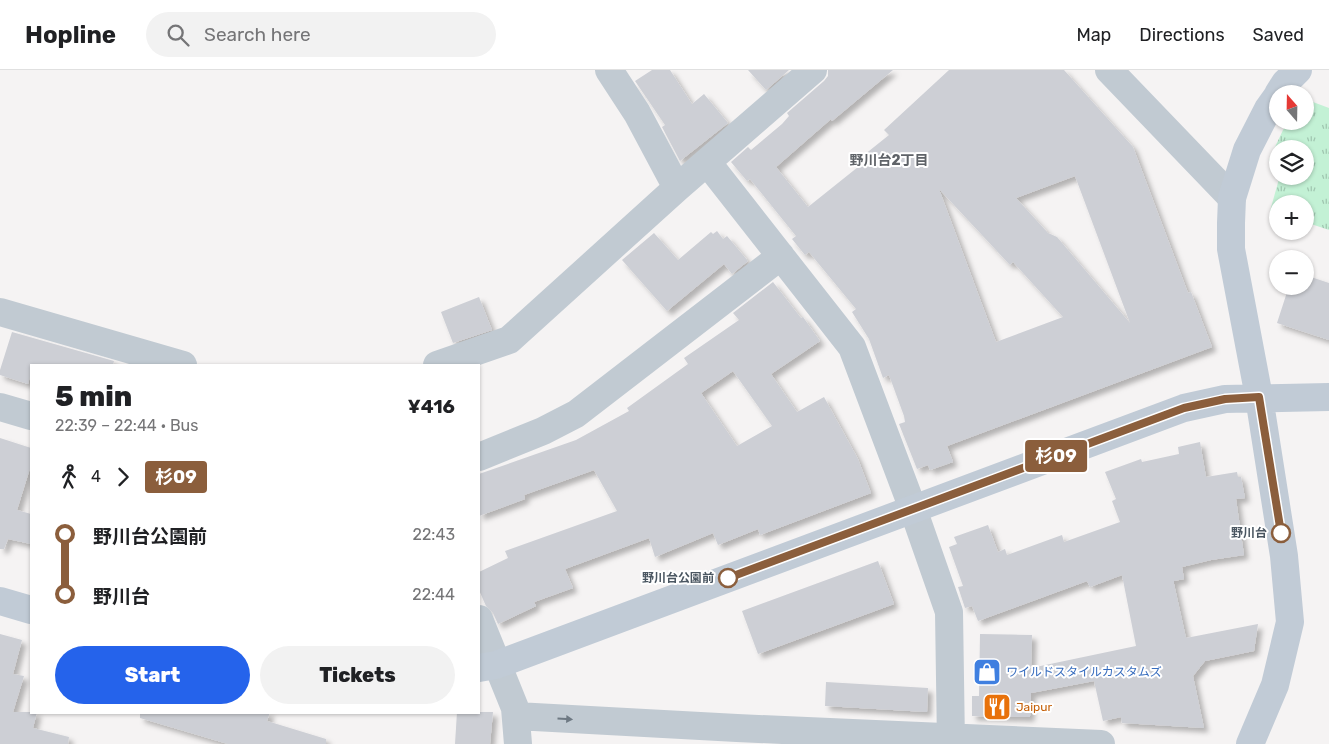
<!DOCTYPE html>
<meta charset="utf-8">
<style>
:root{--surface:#fff;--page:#f2f2f2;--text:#202124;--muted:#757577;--line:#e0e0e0;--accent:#2563eb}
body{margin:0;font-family:Rubik,"Noto Sans JP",sans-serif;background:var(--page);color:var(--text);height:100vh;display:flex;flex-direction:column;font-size:19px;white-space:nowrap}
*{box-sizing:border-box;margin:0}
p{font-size:16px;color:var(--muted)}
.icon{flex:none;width:28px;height:28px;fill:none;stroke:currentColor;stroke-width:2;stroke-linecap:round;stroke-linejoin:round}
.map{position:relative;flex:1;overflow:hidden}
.side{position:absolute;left:30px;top:294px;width:450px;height:350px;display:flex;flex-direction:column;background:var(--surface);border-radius:0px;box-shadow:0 1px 4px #0004}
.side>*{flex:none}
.badge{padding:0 10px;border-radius:4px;font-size:18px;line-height:32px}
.needle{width:32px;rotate:340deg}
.fabs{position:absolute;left:1269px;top:15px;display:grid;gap:10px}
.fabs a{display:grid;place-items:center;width:45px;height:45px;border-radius:50%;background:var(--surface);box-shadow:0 1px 4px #0004;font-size:25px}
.map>.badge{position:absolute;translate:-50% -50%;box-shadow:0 0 0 2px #fff}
.legs{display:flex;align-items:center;gap:8px;height:55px;padding:0 25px;font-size:16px}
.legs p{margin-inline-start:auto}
.head{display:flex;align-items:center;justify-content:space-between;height:85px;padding:0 25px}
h1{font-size:28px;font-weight:800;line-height:38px}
.button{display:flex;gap:10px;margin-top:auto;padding:10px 25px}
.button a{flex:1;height:58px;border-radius:30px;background:var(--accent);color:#fff;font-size:20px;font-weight:800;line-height:58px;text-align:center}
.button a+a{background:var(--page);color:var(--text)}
ul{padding:0 25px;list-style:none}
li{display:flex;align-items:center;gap:18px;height:60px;font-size:19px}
li i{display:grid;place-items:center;width:8px;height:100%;margin:0 6px;background:currentColor}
li i::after{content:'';width:12px;height:12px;margin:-6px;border:4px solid;border-radius:50%;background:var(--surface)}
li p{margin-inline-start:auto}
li:first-child i{background:linear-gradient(#0000 50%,currentColor 0)}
li:last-child i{background:linear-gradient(currentColor 50%,#0000 0)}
header{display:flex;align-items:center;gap:30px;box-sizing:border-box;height:70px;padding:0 25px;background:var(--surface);border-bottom:1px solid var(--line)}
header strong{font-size:24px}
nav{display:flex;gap:28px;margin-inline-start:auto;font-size:18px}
.search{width:350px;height:45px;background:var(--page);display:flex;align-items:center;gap:12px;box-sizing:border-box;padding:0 18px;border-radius:28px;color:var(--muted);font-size:19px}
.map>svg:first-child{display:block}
.park{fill:url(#park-tufts)}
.building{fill:#cdcfd5;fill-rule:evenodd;filter:url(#shadow)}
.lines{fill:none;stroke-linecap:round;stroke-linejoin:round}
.street{stroke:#c1cad2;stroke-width:28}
.secondary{stroke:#c1cbd6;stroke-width:28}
.oneway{fill:#6e7983}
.line-1-casing{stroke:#fff;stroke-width:11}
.line-1{stroke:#8b5e3c;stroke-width:8}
.stop-1-dot{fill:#fff;stroke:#8b5e3c;stroke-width:2.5}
.labels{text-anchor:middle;stroke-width:4;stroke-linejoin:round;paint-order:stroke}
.stop-label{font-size:12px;font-weight:bold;fill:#4a5661;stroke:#fff;text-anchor:end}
.shop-label{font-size:12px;fill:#366cbe;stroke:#fff;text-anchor:start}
.food-label{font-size:12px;fill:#c56008;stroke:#fff;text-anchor:start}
.neighbourhood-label{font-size:14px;font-weight:bold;fill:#5f6368;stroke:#fff}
</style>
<header>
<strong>Hopline</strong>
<div class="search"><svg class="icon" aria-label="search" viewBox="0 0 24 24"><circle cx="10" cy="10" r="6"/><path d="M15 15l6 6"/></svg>Search here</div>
<nav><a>Map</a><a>Directions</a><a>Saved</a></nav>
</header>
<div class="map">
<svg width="1329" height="674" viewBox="0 0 1329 674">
<defs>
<pattern id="park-tufts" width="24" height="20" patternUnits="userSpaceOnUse" patternTransform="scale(1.25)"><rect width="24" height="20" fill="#c3f1d5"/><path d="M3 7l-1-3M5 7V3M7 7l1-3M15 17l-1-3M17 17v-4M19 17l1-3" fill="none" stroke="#a0c6b0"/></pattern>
<filter id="shadow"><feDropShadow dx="4.5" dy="4.5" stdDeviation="2.5" flood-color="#0004"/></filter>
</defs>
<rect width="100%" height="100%" fill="#f5f3f3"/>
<path class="park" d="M 1305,29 L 1329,38 L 1329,160 L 1305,152 L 1305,134 L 1278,134 L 1277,144 L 1270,141 L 1279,109 L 1278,106 L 1305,106 L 1305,79 L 1278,79 L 1278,106 L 1269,90 L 1283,60 L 1289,51 L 1305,51 Z"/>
<path class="building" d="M 652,0 L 670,0 L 692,34 L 704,24 L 728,53 L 680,91 L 662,57 L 665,55 L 635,11 Z
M 748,0 L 789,0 L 766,20 Z
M 828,0 L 893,0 L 832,51 L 831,49 L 776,97 L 808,137 L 863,93 L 859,89 L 889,65 L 884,60 L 949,0 L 1064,0 L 1133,77 L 1188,223 L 1191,222 L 1212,277 L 947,376 L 953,392 L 930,400 L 928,395 L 917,399 L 899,354 L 905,352 L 904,346 L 889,305 L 883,308 L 869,269 L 852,242 L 856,239 L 809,182 L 805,185 L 792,169 L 796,166 L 750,109 L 747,111 L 731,92 L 748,77 L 751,80 L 782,54 L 789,46 L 787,43 L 824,11 L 828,6 ZM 1075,106 L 1130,253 L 1057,167 L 1048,163 L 1016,128 ZM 939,119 L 1010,195 L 1013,192 L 1063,247 L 996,272 Z
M 717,161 L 723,169 L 727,166 L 748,191 L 732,204 L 724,194 L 667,241 L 622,190 L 654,163 L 678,190 L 711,162 L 713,164 Z
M 1305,205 L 1329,213 L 1329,270 L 1277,253 L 1289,216 L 1305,216 Z
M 773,212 L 801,248 L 803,247 L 820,271 L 771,304 L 797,342 L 824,327 L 858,389 L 871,423 L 760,465 L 758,459 L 718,475 L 713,463 L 655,487 L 649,468 L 565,499 L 573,518 L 534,532 L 536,536 L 498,554 L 493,543 L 486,536 L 479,520 L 479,502 L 508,488 L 505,481 L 617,441 L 594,400 L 524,425 L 525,429 L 479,446 L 479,404 L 576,370 L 629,341 L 627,338 L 688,294 L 684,288 L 739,250 L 733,243 ZM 733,301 L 772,356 L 737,376 L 701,323 Z
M 479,227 L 492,260 L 453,273 L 441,242 Z
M 12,262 L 114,291 L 113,295 L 31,295 L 31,303 L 28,314 L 0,305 L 0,300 Z
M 0,368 L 31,378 L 31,395 L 17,440 L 31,444 L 31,474 L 8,469 L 4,479 L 0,479 Z
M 1200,372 L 1206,407 L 1237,402 L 1238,407 L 1241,407 L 1245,428 L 1236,429 L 1244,485 L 1211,490 L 1182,497 L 1184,509 L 1174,511 L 1174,514 L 1186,568 L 1258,554 L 1254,581 L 1205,591 L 1193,606 L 1204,658 L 1122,653 L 1121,647 L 1103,651 L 1094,611 L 1031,623 L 1030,647 L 972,646 L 972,626 L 979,626 L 980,564 L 1032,565 L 1031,598 L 1136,576 L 1122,505 L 1090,517 L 1087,511 L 978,551 L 972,536 L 965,538 L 958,517 L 963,516 L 949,477 L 957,474 L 954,467 L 988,455 L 998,482 L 1005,479 L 1007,485 L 1062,465 L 1064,472 L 1120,452 L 1112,431 L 1116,429 L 1105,402 L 1141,389 L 1142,392 L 1179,384 L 1178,377 Z
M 878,491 L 894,534 L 758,584 L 742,541 Z
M 0,564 L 22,570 L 13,604 L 24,606 L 13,642 L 37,642 L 33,658 L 69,667 L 68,674 L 0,674 Z
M 826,612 L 928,618 L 927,642 L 825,636 Z
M 140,642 L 270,642 L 267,651 L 326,669 L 326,674 L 228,674 L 140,648 Z
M 457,642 L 493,642 L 490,674 L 455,674 Z"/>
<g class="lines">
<path class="street" d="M 609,0 L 637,43 L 677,118
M 1109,0 L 1232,128
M 707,92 L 852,277 L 913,439 L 949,542 L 951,674
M 0,242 L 183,295
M 437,295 L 509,270 L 677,118 L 813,0
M 0,337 L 31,346
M 479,387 L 543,361 L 576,344 L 781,186
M 479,549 L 515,638 L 518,674
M 516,646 L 737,658 L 1101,674"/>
<path class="secondary" d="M 1278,24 L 1285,13 L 1298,0
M 0,531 L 31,540
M 479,598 L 496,595 L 1184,338 L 1225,329 L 1329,327
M 1250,674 L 1275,615 L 1290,552 L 1284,486 L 1259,327 L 1231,179 L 1231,153 L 1232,128 L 1247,80 L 1268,39 L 1278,25"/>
</g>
<defs><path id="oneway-solid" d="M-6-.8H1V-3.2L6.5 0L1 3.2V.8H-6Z" transform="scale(1.25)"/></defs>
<use class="oneway" href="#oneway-solid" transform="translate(565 649) rotate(3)"/>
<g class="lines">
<defs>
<path id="line-1" d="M 728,508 L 1184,338 L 1225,329 L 1259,327 L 1281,463"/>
</defs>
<use href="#line-1" class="line-1-casing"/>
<use href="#line-1" class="line-1"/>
</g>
<defs>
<symbol id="shop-square" viewBox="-11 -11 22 22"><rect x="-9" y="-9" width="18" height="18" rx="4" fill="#3f7fe0" stroke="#fff"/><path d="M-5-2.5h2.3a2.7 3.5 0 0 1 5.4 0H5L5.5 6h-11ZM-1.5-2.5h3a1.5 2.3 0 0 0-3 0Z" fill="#fff"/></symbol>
<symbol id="restaurant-square" viewBox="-11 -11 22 22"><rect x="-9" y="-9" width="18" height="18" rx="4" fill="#e8710a" stroke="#fff"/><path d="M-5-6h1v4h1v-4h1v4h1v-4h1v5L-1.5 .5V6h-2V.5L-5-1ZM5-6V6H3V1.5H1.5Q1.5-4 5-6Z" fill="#fff"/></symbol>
</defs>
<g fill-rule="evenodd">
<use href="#shop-square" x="971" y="586" width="32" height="32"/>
<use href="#restaurant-square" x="981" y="621" width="32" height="32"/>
</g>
<g class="stop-1-dot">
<circle cx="1281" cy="463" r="9"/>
<circle cx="728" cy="508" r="9"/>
</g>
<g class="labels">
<g class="stop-label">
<text x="1267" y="467">野川台</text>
<text x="714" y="512">野川台公園前</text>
</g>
<g class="shop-label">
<text x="1006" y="606">ワイルドスタイルカスタムズ</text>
</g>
<g class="food-label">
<text x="1016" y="641">Jaipur</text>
</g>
<g class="neighbourhood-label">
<text x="889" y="95">野川台2丁目</text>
</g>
</g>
</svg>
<div class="fabs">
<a><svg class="needle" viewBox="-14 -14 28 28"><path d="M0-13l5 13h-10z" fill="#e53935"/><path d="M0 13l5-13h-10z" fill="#757577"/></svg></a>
<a><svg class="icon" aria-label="layers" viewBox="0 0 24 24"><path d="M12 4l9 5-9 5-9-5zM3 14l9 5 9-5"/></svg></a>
<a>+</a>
<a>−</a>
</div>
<b class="badge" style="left:1056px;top:386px;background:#8b5e3c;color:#fff">杉09</b>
<section class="side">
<div class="head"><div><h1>5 min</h1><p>22:39 – 22:44 · Bus</p></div><b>¥416</b></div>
<div class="legs"><svg class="icon" aria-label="walk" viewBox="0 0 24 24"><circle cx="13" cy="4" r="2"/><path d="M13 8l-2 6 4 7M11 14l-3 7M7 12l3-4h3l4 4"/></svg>4<svg class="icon" aria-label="forward" viewBox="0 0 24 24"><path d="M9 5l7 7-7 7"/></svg><b class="badge" style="background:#8b5e3c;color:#fff">杉09</b></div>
<ul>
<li><i style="color:#8b5e3c"></i><b>野川台公園前</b><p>22:43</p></li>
<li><i style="color:#8b5e3c"></i><b>野川台</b><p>22:44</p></li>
</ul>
<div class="button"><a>Start</a><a>Tickets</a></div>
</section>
</div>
